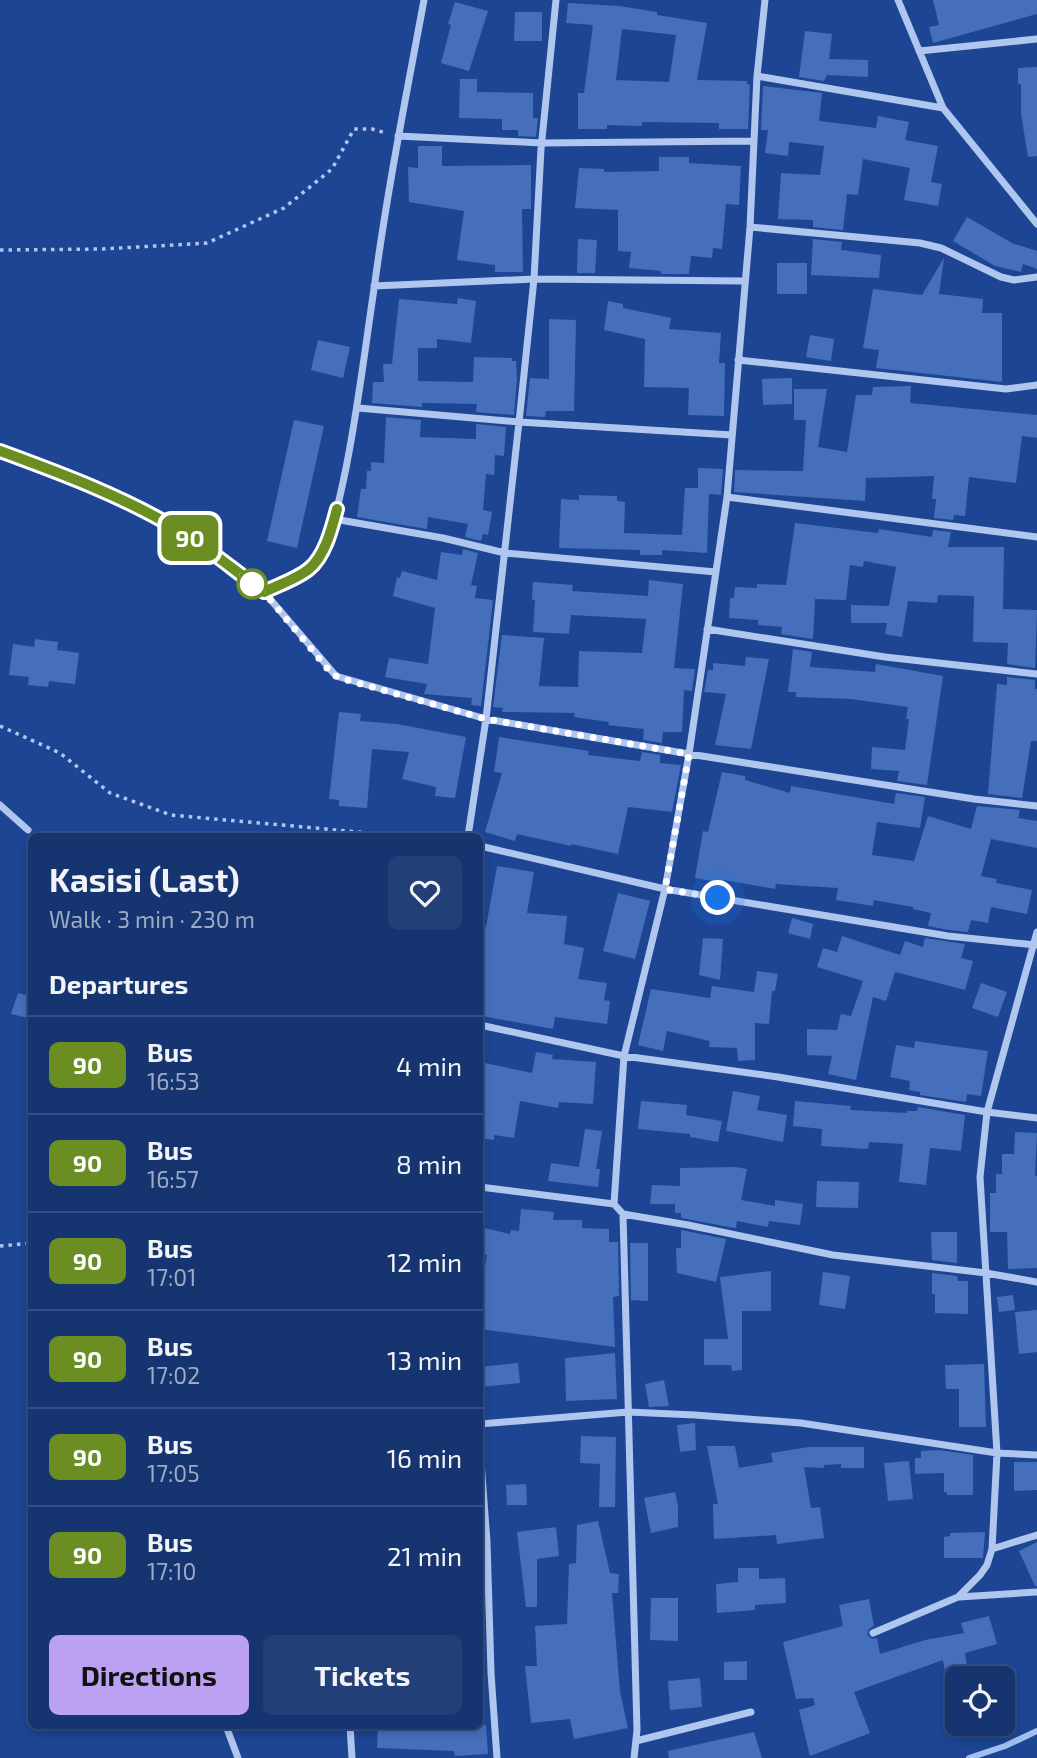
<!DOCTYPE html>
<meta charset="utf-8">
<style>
:root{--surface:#16346f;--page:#233f77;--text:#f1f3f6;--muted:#9eaac3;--line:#354f82;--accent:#bca0f2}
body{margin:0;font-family:"Exo 2",sans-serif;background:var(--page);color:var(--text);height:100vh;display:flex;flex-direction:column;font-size:26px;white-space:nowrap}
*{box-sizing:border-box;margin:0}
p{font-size:23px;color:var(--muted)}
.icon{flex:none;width:38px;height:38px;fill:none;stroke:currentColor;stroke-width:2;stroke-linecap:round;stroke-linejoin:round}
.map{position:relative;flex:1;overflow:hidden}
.drawer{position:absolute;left:28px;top:833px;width:455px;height:896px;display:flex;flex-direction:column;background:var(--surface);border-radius:10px;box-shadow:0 4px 10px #0003,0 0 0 2px var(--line)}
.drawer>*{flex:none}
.badge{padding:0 14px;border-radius:10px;font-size:24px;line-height:46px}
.controls{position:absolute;left:945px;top:1666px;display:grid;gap:14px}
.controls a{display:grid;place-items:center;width:70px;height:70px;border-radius:10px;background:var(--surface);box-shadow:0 4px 10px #0003,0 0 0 2px var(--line);font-size:35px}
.you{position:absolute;width:35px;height:35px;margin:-18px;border:5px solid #fff;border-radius:50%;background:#1a73e8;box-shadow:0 0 0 10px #1a73e833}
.map>.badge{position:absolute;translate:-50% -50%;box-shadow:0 0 0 4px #fff}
h2{padding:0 21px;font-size:26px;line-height:63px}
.round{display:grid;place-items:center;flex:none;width:74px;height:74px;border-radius:10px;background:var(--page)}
.headline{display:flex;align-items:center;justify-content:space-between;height:119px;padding:0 21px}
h1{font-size:33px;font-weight:700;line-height:52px}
.action{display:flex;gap:14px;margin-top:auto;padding:14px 21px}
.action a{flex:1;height:80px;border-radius:10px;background:var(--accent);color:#111;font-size:28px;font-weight:700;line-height:80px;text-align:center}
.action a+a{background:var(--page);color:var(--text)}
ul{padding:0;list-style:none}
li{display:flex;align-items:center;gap:21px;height:98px;padding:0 21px;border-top:2px solid var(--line)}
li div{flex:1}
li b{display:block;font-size:26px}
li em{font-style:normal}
li .badge{min-width:77px;font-weight:700;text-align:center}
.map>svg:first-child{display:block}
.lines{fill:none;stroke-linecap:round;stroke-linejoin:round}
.stream{stroke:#a3bff0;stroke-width:6}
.building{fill:#456ebb;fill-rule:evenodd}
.path{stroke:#afc6ef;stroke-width:3.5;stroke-dasharray:3.5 5;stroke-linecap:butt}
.street{stroke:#afc6ef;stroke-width:7}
.line-casing{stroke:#fff;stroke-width:16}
.line{stroke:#6b8e23;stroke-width:10}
.walk{stroke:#fff;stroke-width:7;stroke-dasharray:0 12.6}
.stop-dot{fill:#fff;stroke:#6b8e23;stroke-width:3.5}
</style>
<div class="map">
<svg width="1037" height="1758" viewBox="0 0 1037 1758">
<rect width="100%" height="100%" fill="#1d4594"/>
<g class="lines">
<path class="stream" d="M 969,1758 L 1005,1746 L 1037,1731"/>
</g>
<path class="building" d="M 933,0 L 1037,0 L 1037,14 L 933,43 L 929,27 L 939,25 Z
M 455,2 L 488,11 L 469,71 L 441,63 L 451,25 L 448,24 Z
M 568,3 L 619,6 L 657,12 L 657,15 L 707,23 L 697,80 L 747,81 L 747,84 L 750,85 L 748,129 L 719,129 L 719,123 L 642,122 L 642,126 L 607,125 L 607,129 L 578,129 L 578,93 L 584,93 L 593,25 L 566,23 ZM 622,29 L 676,35 L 669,82 L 616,80 Z
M 515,12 L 542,12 L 542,41 L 514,41 Z
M 805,31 L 832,34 L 829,59 L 868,60 L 868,77 L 827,75 L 824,81 L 799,77 Z
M 1037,67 L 1037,156 L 1028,157 L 1021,114 L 1021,84 L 1018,84 L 1018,68 Z
M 460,79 L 477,79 L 477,92 L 533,93 L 533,118 L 538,118 L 536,137 L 518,136 L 518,130 L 502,130 L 502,119 L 459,118 Z
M 763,86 L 822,93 L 819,121 L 876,128 L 878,116 L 909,122 L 905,140 L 938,146 L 931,182 L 942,184 L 938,206 L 904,200 L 910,168 L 863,159 L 858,195 L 847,194 L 843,230 L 813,227 L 813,220 L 778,219 L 781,173 L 820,175 L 824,146 L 789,142 L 788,156 L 765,153 L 768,130 L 761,130 Z
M 418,146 L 442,146 L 442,166 L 531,165 L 531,209 L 522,209 L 523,272 L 495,272 L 495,265 L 457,260 L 464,211 L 409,202 L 408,167 L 418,168 Z
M 659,157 L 689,157 L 689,163 L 741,166 L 739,205 L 726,204 L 722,249 L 713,248 L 712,258 L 691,256 L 689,274 L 661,274 L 661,271 L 629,268 L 631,252 L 618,251 L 618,210 L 575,208 L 579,168 L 604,169 L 604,172 L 659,171 Z
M 967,217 L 1012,243 L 1037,251 L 1037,269 L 1023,264 L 1021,272 L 995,266 L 953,241 Z
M 578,239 L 597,240 L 595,273 L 577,273 Z
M 813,239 L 842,242 L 841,250 L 881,255 L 879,278 L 811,275 Z
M 944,258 L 939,294 L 983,299 L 982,313 L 1002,313 L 1002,382 L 876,368 L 879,350 L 863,348 L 873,289 L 922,295 Z
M 777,263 L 807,263 L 807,294 L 777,294 Z
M 458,298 L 476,301 L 471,343 L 437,339 L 437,348 L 418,348 L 418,381 L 473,382 L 474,357 L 512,358 L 512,361 L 516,361 L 517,378 L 514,415 L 476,412 L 477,404 L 422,403 L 422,407 L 372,403 L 373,382 L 384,382 L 383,364 L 392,364 L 399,299 L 457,304 Z
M 608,301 L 623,304 L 623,308 L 671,318 L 669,329 L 721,333 L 719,363 L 725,363 L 724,416 L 688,415 L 689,388 L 644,387 L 645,339 L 604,330 Z
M 549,319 L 576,320 L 574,411 L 546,411 L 545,417 L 526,416 L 530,378 L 549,379 Z
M 810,335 L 834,339 L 831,361 L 806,357 Z
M 318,340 L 350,347 L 343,378 L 311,370 Z
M 792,378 L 792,404 L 763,405 L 762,379 Z
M 911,386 L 910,403 L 1037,415 L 1037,438 L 1022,436 L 1016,483 L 969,477 L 965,516 L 954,515 L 953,520 L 934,518 L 936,499 L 932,499 L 934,476 L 866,478 L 865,501 L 734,492 L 735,470 L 803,471 L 806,420 L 794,420 L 794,389 L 827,389 L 818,447 L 847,452 L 856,395 L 872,395 L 873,387 Z
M 386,417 L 421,420 L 420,437 L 476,439 L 476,424 L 506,427 L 504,456 L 495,455 L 494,475 L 486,474 L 483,510 L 492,512 L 488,535 L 483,534 L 481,541 L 465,537 L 468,524 L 428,517 L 427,529 L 357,517 L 361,489 L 366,489 L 367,471 L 371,471 L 371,462 L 384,463 Z
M 294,420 L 324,426 L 297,548 L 267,541 Z
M 698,468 L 723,469 L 721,495 L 709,494 L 707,553 L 662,550 L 662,555 L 640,555 L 640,550 L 559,548 L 561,499 L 579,500 L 579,495 L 617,496 L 617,501 L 625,502 L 624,533 L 682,535 L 685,488 L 698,488 Z
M 795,523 L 878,533 L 879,529 L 932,537 L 933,530 L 951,532 L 948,547 L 1004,547 L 1003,609 L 1037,610 L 1035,668 L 1007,664 L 1008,643 L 973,642 L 974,596 L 938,595 L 937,603 L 908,601 L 902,637 L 885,634 L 887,623 L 851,623 L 851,605 L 889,606 L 896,567 L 864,561 L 863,567 L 850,565 L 846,600 L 815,599 L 813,639 L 781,634 L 782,627 L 758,625 L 758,620 L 729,618 L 730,598 L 734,598 L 735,587 L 757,588 L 757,584 L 786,585 Z
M 463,549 L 478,553 L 471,585 L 477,586 L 475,598 L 493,600 L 481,706 L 471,705 L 472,698 L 424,694 L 427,684 L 385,677 L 389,658 L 428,664 L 435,608 L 393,596 L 397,577 L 400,578 L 402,571 L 437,580 L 441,552 L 462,555 Z
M 649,580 L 683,584 L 674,668 L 695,669 L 692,691 L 684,690 L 682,732 L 663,732 L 662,743 L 643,740 L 644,729 L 608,725 L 609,722 L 574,717 L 575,713 L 502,712 L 503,708 L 493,707 L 502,635 L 544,638 L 539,686 L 578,687 L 579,651 L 642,653 L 646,619 L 571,615 L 569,634 L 533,632 L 535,600 L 532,600 L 533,582 L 573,585 L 572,591 L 648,596 Z
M 35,639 L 58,642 L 57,650 L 79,653 L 75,684 L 49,681 L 48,687 L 28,685 L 29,677 L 9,675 L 13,644 L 34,647 Z
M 793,649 L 812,652 L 810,667 L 875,672 L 876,664 L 943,676 L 927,785 L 897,781 L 899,771 L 871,769 L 872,747 L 905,750 L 909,719 L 906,719 L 908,707 L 851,699 L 796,697 L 796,692 L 788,692 Z
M 746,657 L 769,659 L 751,749 L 715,745 L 726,694 L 704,692 L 708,670 L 713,670 L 713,663 L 745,666 Z
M 1007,677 L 1035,680 L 1035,689 L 1037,689 L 1037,741 L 1031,741 L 1022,798 L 988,794 L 997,684 L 1007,685 Z
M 339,712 L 361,714 L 360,721 L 397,724 L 466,737 L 455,798 L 435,796 L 436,787 L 402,779 L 409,752 L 372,749 L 367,808 L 339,806 L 339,800 L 329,799 Z
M 499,737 L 589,751 L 588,755 L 640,761 L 642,752 L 660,755 L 660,763 L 681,765 L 672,812 L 628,807 L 618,854 L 571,844 L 571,846 L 517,834 L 515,841 L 485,832 L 502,773 L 494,772 Z
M 722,772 L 745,776 L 745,780 L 790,793 L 791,786 L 894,804 L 896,793 L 925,797 L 920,828 L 877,822 L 872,855 L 914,861 L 928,816 L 971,829 L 977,806 L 1020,810 L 1018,818 L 1037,821 L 1037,848 L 991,839 L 981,876 L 997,879 L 996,883 L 1032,890 L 1027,914 L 991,907 L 988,923 L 971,920 L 968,932 L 949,930 L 928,926 L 931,913 L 913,909 L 913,907 L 874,900 L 873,906 L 836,900 L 838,888 L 776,884 L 775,889 L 724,880 L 723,883 L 695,878 L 703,831 L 708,832 Z
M 497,866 L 534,872 L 527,913 L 567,916 L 564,944 L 584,948 L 578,979 L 607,983 L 604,1000 L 610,1001 L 607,1024 L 555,1017 L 553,1029 L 482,1016 L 485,1004 L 480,1003 L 480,927 L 486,927 Z
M 618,893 L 650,901 L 635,959 L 603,951 Z
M 792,918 L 813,924 L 810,939 L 788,933 Z
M 842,936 L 900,955 L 905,941 L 923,947 L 925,938 L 965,944 L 961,958 L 973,961 L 965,990 L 895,972 L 886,1001 L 873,997 L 856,1080 L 828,1074 L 832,1056 L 807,1055 L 807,1029 L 837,1030 L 841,1014 L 851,1016 L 863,981 L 817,967 L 823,948 L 837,952 Z
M 703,938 L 723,939 L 720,980 L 699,975 Z
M 757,971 L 778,974 L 775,991 L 772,991 L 769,1024 L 755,1023 L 755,1060 L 738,1061 L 737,1048 L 709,1047 L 710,1041 L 667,1031 L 663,1051 L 638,1045 L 651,989 L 710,998 L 712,986 L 754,992 Z
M 981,983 L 1007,992 L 998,1017 L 972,1008 Z
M 18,993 L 32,997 L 32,1019 L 11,1014 Z
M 915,1041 L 988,1051 L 981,1096 L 967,1094 L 966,1102 L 920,1095 L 920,1092 L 909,1090 L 910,1081 L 890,1077 L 896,1045 L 914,1048 Z
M 536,1052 L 553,1055 L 552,1059 L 596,1062 L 593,1104 L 559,1102 L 558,1108 L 520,1101 L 514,1138 L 494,1135 L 494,1140 L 480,1138 L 480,1062 L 532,1073 Z
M 733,1091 L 760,1096 L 757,1110 L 787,1115 L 783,1142 L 726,1131 Z
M 641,1101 L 687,1105 L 686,1115 L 722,1121 L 718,1142 L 690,1137 L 690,1134 L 638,1129 Z
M 795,1101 L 851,1106 L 850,1110 L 907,1113 L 907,1111 L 917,1111 L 918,1107 L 965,1115 L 961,1151 L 930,1148 L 926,1185 L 899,1182 L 903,1144 L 869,1142 L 868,1149 L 821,1146 L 822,1129 L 793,1126 Z
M 585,1129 L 602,1131 L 596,1169 L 600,1169 L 598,1187 L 548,1181 L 551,1163 L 579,1167 Z
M 1015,1132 L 1037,1133 L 1035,1176 L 1037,1176 L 1037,1268 L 1008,1269 L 1007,1232 L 990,1232 L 990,1193 L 996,1193 L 996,1174 L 1002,1174 L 1002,1154 L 1014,1154 Z
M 735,1167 L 747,1169 L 741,1200 L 775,1206 L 775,1200 L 803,1204 L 800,1225 L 769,1221 L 768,1227 L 737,1221 L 736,1228 L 729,1227 L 681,1218 L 681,1213 L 675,1213 L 675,1204 L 650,1204 L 652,1185 L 680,1186 L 680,1168 Z
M 817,1181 L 859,1182 L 858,1208 L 816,1207 Z
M 521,1209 L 554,1212 L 553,1220 L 582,1220 L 582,1228 L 609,1229 L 609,1242 L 618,1242 L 619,1296 L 613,1297 L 615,1347 L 480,1329 L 480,1298 L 487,1255 L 480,1253 L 480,1227 L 510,1234 L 511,1230 L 519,1231 Z
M 681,1230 L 726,1239 L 716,1282 L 677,1273 L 676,1248 L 681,1248 Z
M 931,1232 L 957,1232 L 957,1263 L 932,1260 Z
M 630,1243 L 648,1243 L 648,1301 L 631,1300 Z
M 771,1271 L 771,1311 L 742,1311 L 742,1370 L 732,1371 L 731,1365 L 704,1365 L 704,1339 L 728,1339 L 720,1277 Z
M 823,1272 L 850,1276 L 845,1309 L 819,1305 Z
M 932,1273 L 957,1276 L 958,1281 L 968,1281 L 968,1314 L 935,1313 L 935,1294 L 932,1294 Z
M 1013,1295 L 1015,1310 L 999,1312 L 997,1297 Z
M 1037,1310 L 1037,1352 L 1019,1354 L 1015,1312 Z
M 615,1353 L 617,1399 L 566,1401 L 565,1358 Z
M 518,1363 L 520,1383 L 480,1387 L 480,1367 Z
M 984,1364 L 986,1427 L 959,1427 L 959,1389 L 946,1389 L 945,1365 Z
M 664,1380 L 669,1406 L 649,1407 L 645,1384 Z
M 695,1423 L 696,1450 L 680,1452 L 677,1425 Z
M 581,1436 L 616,1437 L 615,1507 L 599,1507 L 600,1464 L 580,1463 Z
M 707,1446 L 735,1446 L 739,1468 L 773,1462 L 771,1453 L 809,1447 L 864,1447 L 864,1468 L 841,1468 L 841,1464 L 824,1465 L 824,1468 L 804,1467 L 811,1508 L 820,1507 L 824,1538 L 777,1544 L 776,1535 L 714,1539 L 713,1504 L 718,1504 Z
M 939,1450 L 973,1455 L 973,1495 L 947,1495 L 947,1492 L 944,1492 L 944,1473 L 915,1474 L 915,1458 L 921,1458 L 921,1451 Z
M 909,1461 L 913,1499 L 888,1501 L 884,1463 Z
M 1014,1462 L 1037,1462 L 1037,1490 L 1014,1491 Z
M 526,1484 L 527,1505 L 507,1505 L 506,1485 Z
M 675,1492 L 678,1506 L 678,1527 L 651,1533 L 644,1498 Z
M 598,1521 L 610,1573 L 619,1574 L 618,1593 L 612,1593 L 620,1692 L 628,1728 L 574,1739 L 570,1719 L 531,1723 L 525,1666 L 537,1666 L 535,1626 L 567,1624 L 569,1564 L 576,1563 L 577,1525 Z
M 556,1527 L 559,1556 L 537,1559 L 537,1607 L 526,1607 L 517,1532 Z
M 985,1532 L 983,1558 L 944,1558 L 944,1537 L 950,1536 L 950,1533 Z
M 1037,1542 L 1037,1586 L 1035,1586 L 1019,1551 Z
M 738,1568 L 759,1568 L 759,1579 L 785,1578 L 786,1603 L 755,1605 L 755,1610 L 717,1613 L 716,1584 L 738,1582 Z
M 651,1598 L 678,1598 L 678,1641 L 650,1640 Z
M 869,1599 L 874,1626 L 869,1629 L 867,1635 L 872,1639 L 877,1638 L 880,1654 L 925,1640 L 964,1633 L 961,1623 L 989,1616 L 997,1644 L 965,1653 L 967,1667 L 945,1671 L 943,1660 L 854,1692 L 870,1733 L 810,1756 L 799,1710 L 815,1705 L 813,1698 L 796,1699 L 783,1642 L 843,1626 L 839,1605 Z
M 747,1661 L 747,1680 L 724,1680 L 724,1662 Z
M 700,1678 L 702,1707 L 670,1710 L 668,1681 Z
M 486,1725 L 488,1754 L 455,1756 L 454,1751 L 377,1748 L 378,1726 L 428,1726 L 428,1729 Z
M 754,1732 L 762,1758 L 669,1758 L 668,1751 Z"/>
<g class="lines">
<path class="path" d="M 0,250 L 103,249 L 207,243 L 284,208 L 332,169 L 354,129 L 372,129 L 386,133
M 0,726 L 60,753 L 110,793 L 171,815 L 403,836
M 0,1246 L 32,1243"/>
<path class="street" d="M 898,0 L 943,108
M 919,51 L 1037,39
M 757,76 L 943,108 L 1037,224
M 398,136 L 542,143 L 754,141
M 750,227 L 920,243 L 941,248 L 1001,277 L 1014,280 L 1037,277
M 374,286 L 534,279 L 744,281
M 738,360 L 1006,389 L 1037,385
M 358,408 L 519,422 L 732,435
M 0,451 C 60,473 122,496 177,529 C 207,547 235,571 264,592 C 284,582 310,575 320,554 C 334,528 340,497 346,468 C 358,408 365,349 374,289 C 387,192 406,96 424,0
M 727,497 L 1037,537
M 334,519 L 443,538 L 505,553 L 716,572
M 264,592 L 336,676 L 486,719 L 689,754 L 974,799 L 1037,806
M 707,629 L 885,657 L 1037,674
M 0,805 L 28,830
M 468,836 L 486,719 L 519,422 L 534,279 L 541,149 L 556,0
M 480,846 L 665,889 L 948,936 L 1036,945
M 480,1025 L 624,1056 L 778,1077 L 987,1112 L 1037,1118
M 480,1187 L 614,1204 L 623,1214 L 688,1225 L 833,1255 L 986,1273 L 1037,1282
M 614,1204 L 624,1056 L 665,889 L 689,754 L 727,497 L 750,227 L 757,76 L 765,0
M 623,1214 L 637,1730 L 634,1758
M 480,1424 L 628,1412 L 695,1415 L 801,1423 L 997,1453 L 1037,1455
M 480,1448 L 487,1542 L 491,1673 L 497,1758
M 992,1549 L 1037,1535
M 959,1597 L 1037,1592
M 873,1633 L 958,1597 L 980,1575 L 987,1565 L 992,1549 L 997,1453 L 980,1177 L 987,1112 L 1037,932
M 226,1726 L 238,1758
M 350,1726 L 352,1758
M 636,1741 L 751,1712"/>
</g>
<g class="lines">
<defs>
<path id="line" d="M 0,451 C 60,473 122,496 177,529 C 207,547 235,571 264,592 C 278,585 297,579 309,569 C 325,556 332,528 337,509"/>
</defs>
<use href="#line" class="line-casing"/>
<use href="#line" class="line"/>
<path class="walk" d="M 252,584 L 242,576 L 264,592 L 332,674 L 340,678 L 486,719 L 689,754 L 665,889 L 718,898"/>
</g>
<circle class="stop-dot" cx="252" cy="584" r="14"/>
</svg>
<div class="controls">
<a><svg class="icon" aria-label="locate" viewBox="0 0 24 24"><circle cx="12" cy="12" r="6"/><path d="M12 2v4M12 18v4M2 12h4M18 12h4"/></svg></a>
</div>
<div class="you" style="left:718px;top:898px"></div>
<b class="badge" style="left:190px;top:538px;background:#6b8e23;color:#fff">90</b>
<section class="drawer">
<div class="headline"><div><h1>Kasisi (Last)</h1><p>Walk · 3 min · 230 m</p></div><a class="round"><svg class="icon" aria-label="heart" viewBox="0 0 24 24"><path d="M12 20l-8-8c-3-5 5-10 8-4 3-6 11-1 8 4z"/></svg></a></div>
<h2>Departures</h2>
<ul>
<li><span class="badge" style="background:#6b8e23;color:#fff">90</span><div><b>Bus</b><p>16:53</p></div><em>4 min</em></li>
<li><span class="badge" style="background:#6b8e23;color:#fff">90</span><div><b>Bus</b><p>16:57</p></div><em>8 min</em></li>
<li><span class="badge" style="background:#6b8e23;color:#fff">90</span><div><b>Bus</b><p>17:01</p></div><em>12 min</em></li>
<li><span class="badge" style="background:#6b8e23;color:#fff">90</span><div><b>Bus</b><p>17:02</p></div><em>13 min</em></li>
<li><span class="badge" style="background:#6b8e23;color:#fff">90</span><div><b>Bus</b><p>17:05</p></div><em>16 min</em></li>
<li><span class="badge" style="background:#6b8e23;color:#fff">90</span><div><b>Bus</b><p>17:10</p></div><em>21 min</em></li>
</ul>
<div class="action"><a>Directions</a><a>Tickets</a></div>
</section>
</div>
